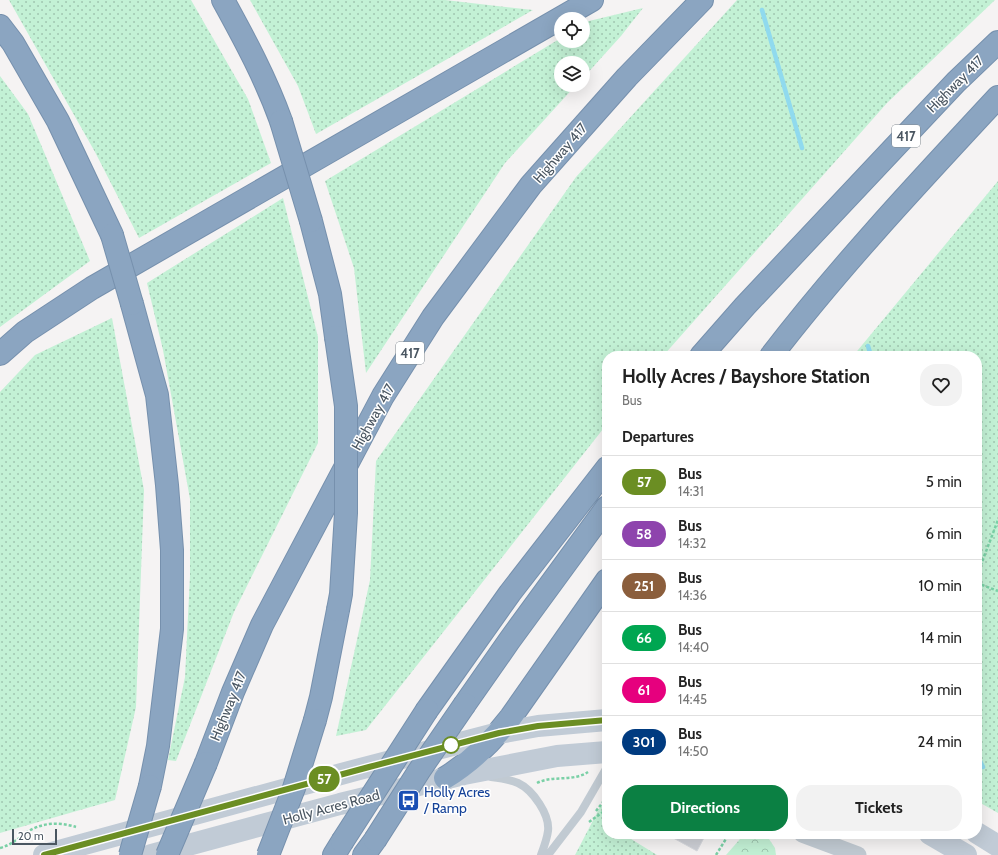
<!DOCTYPE html>
<style>
:root{--surface:#fff;--page:#f2f2f2;--text:#222;--muted:#767676;--line:#e0e0e0;--accent:#0b8043}
body{margin:0;font-family:Cabin,sans-serif;background:var(--page);color:var(--text);height:100vh;display:flex;flex-direction:column;font-size:15px;white-space:nowrap}
*{box-sizing:border-box;margin:0}
p{font-size:13px;color:var(--muted)}
.icon{flex:none;width:22px;height:22px;fill:none;stroke:currentColor;stroke-width:2;stroke-linecap:round;stroke-linejoin:round}
.map{position:relative;flex:1;overflow:hidden}
.drawer{position:absolute;left:602px;top:351px;width:380px;height:488px;display:flex;flex-direction:column;background:var(--surface);border-radius:16px;box-shadow:0 4px 16px #0002}
.drawer>*{flex:none}
.badge{padding:0 8px;border-radius:13px;font-size:14px;line-height:26px}
.controls{position:absolute;left:554px;top:12px;display:grid;gap:8px}
.controls a{display:grid;place-items:center;width:36px;height:36px;border-radius:50%;background:var(--surface);box-shadow:0 4px 16px #0002;font-size:20px}
.scale{position:absolute;left:12px;bottom:10px;width:45px;box-sizing:border-box;padding-left:4px;border:2px solid #4a5661;border-top:0;font-size:11px;line-height:14px;white-space:nowrap;color:#4a5661;-webkit-text-stroke:3px #fff;paint-order:stroke}
.map>.badge{position:absolute;translate:-50% -50%;box-shadow:0 0 0 2px #fff}
h2{padding:0 20px;font-size:15px;line-height:36px}
.round{display:grid;place-items:center;flex:none;width:42px;height:42px;border-radius:16px;background:var(--page)}
.head{display:flex;align-items:center;justify-content:space-between;height:68px;padding:0 20px}
h1{font-size:19px;font-weight:700;line-height:30px}
.cta{display:flex;gap:8px;margin-top:auto;padding:8px 20px}
.cta a{flex:1;height:46px;border-radius:16px;background:var(--accent);color:#fff;font-size:16px;font-weight:700;line-height:46px;text-align:center}
.cta a+a{background:var(--page);color:var(--text)}
ul{padding:0;list-style:none}
li{display:flex;align-items:center;gap:12px;height:52px;padding:0 20px;border-top:1px solid var(--line)}
li div{flex:1}
li b{display:block;font-size:15px}
li em{font-style:normal}
li .badge{min-width:44px;font-weight:700;text-align:center}
.map>svg:first-child{display:block}
.grass{fill:url(#grass-dots)}
.forest{fill:url(#forest-crowns)}
.lines{fill:none;stroke-linecap:round;stroke-linejoin:round}
.stream{stroke:#90daee;stroke-width:4.5}
.building{fill:#cdcfd5;stroke:#d7d9de}
.motorway-casing{stroke:#7690ad;stroke-width:24}
.path{stroke:#7ad0a6;stroke-width:2.5;stroke-dasharray:3 2;stroke-linecap:butt}
.service{stroke:#c1cad2;stroke-width:8}
.minor{stroke:#c1cad2;stroke-width:17}
.secondary{stroke:#c1cbd6;stroke-width:22}
.motorway{stroke:#8ba5c1;stroke-width:22}
.motorway-bridge-casing{stroke:#7690ad;stroke-width:24;stroke-linecap:butt}
.motorway-bridge{stroke:#8ba5c1;stroke-width:22}
.line-casing{stroke:#fff;stroke-width:9}
.line{stroke:#6b8e23;stroke-width:6}
.stop-dot{fill:#fff;stroke:#6b8e23;stroke-width:2}
.labels{text-anchor:middle;stroke-width:3;stroke-linejoin:round;paint-order:stroke}
.shield{fill:#fff;stroke:#808990;stroke-width:1}
.shield-label{font-size:13px;font-weight:bold;fill:#4a5661}
.street-label{font-size:14px;fill:#4a5661;stroke:#fff}
.transit-label{font-size:14px;fill:#164399;stroke:#fff;text-anchor:start}
</style>
<div class="map">
<svg width="998" height="855" viewBox="0 0 998 855">
<defs>
<pattern id="grass-dots" width="8" height="8" patternUnits="userSpaceOnUse"><rect width="8" height="8" fill="#c3f1d5"/><path d="M2 2h.1M6 6h.1" fill="none" stroke="#a0c6b0" stroke-width="1.8" stroke-linecap="round"/></pattern>
<pattern id="forest-crowns" width="20" height="18" patternUnits="userSpaceOnUse"><rect width="20" height="18" fill="#c3f1d5"/><path d="M2 6a3 3 0 1 1 6 0M12 15a3 3 0 1 1 6 0" fill="none" stroke="#a0c6b0"/></pattern>
</defs>
<rect width="100%" height="100%" fill="#f5f3f3"/>
<path class="grass" d="M 9,0 L 191,0 L 248,99 L 271,163 L 139,238 L 95,152 Z
M 250,0 L 445,0 L 533,10 L 316,134 L 298,86 Z
M 737,0 L 995,0 L 887,103 L 663,356 L 607,356 L 607,424 L 366,730 L 336,736 L 370,580 L 376,461 L 576,177 Z
M 643,8 L 621,36 L 583,78 L 583,63 L 561,63 L 561,85 L 576,85 L 505,163 L 366,373 L 354,268 L 325,181 L 561,38 L 561,41 L 583,41 L 583,24 L 589,21 Z
M 0,76 L 28,114 L 90,261 L 0,327 Z
M 998,181 L 998,813 L 977,801 L 977,356 L 853,356 Z
M 283,198 L 318,337 L 318,443 L 234,612 L 176,761 L 168,760 L 185,677 L 190,576 L 190,499 L 163,350 L 147,283 Z
M 112,318 L 144,490 L 136,707 L 115,800 L 0,833 L 0,392 L 35,355 Z
M 607,800 L 607,834 L 623,834 L 657,855 L 575,855 L 600,807 Z"/>
<path class="forest" d="M 752,834 L 767,836 L 775,848 L 776,855 L 726,855 L 740,839 Z"/>
<g class="lines">
<path class="stream" d="M 762,10 L 802,148
M 868,346 L 871,356
M 977,755 L 983,767"/>
</g>
<path class="building" d="M 666,834 L 706,834 L 697,851 Z"/>
<g class="lines">
<defs>
<path id="motorway" d="M 223,0 C 245,40 266,79 281,121
M 0,26 L 13,43 L 58,121 L 112,235
M 311,221 L 330,294 L 336,337
M 132,304 L 157,395 L 167,485 L 172,550 L 172,629 L 158,746 L 150,786
M 0,354 L 25,332 L 92,288 L 592,0
M 701,356 L 745,306 L 956,82 L 998,42
M 771,356 C 841,265 920,181 998,97
M 465,704 L 509,641 L 607,507
M 427,710 L 510,593 L 607,468
M 315,720 L 321,697 L 338,610
M 206,763 L 233,692 L 262,625 L 383,396 L 433,317 L 531,185 L 627,77 L 702,0
M 445,778 C 471,762 492,742 511,717 L 607,580
M 334,855 L 342,842
M 364,855 L 375,840"/>
</defs>
<use href="#motorway" class="motorway-casing"/>
<path class="path" d="M 977,575 L 998,520
M 977,583 L 998,591
M 537,783 C 553,775 573,782 588,772
M 596,811 L 607,797
M 589,822 L 607,809
M 906,834 L 913,837
M 0,848 C 11,845 18,839 27,832 C 43,822 59,822 76,827
M 716,855 L 729,834"/>
<path class="service" d="M 491,777 C 500,778 509,779 518,783 C 533,790 550,815 548,831 C 547,839 544,847 541,855
M 548,855 L 581,812 L 607,767"/>
<path class="minor" d="M 802,834 L 858,855"/>
<path class="secondary" d="M 977,833 L 998,846
M 930,834 L 966,855
M 44,855 L 356,770 L 499,733 L 538,726 L 607,720
M 151,855 L 340,804 L 464,774 L 557,756 L 607,752"/>
<use href="#motorway" class="motorway"/>
<defs>
<path id="motorway-bridge" d="M 281,121 L 311,221
M 112,235 L 132,304
M 336,337 L 346,406 L 346,513 L 341,594 L 338,610
M 375,840 L 419,771 L 465,704
M 342,842 L 427,710
M 130,855 L 150,786
M 167,855 L 206,763
M 268,855 L 294,788 L 315,720"/>
</defs>
<use href="#motorway-bridge" class="motorway-bridge-casing"/>
<use href="#motorway-bridge" class="motorway-bridge"/>
</g>
<g class="lines">
<defs>
<path id="line" d="M 44,855 L 369,767 L 499,733 L 538,726 L 607,720"/>
</defs>
<use href="#line" class="line-casing"/>
<use href="#line" class="line"/>
</g>
<defs>
<symbol id="bus-square" viewBox="-11 -11 22 22"><rect x="-9" y="-9" width="18" height="18" rx="4" fill="#1a4fb4" stroke="#fff"/><path d="M-5-6H5V4H4V6H2V4H-2V6H-4V4H-5ZM-3.5-4V0h7V-4ZM-3.5 1.2v1.5H-2V1.2ZM2 1.2v1.5H3.5V1.2Z" fill="#fff"/></symbol>
</defs>
<g fill-rule="evenodd">
<use href="#bus-square" x="396" y="788" width="25" height="25"/>
</g>
<circle class="stop-dot" cx="451" cy="745" r="8"/>
<g class="labels">
<g class="shield">
<rect x="892" y="125" width="28" height="22" rx="3"/>
<rect x="396" y="342" width="28" height="22" rx="3"/>
</g>
<g class="shield-label">
<text x="906" y="141">417</text>
<text x="410" y="358">417</text>
</g>
<g class="street-label">
<text transform="translate(955 84) rotate(-45)" y="5">Highway 417</text>
<text transform="translate(560 153) rotate(-49)" y="5">Highway 417</text>
<text transform="translate(373 417) rotate(-61)" y="5">Highway 417</text>
<text transform="translate(228 706) rotate(-68)" y="5">Highway 417</text>
<text transform="translate(331 807) rotate(-15)" y="5">Holly Acres Road</text>
</g>
<g class="transit-label">
<text x="424" y="797">Holly Acres<tspan x="424" dy="16">/ Ramp</tspan></text>
</g>
</g>
</svg>
<div class="controls">
<a><svg class="icon" aria-label="locate" viewBox="0 0 24 24"><circle cx="12" cy="12" r="6"/><path d="M12 2v4M12 18v4M2 12h4M18 12h4"/></svg></a>
<a><svg class="icon" aria-label="layers" viewBox="0 0 24 24"><path d="M12 4l9 5-9 5-9-5zM3 14l9 5 9-5"/></svg></a>
</div>
<div class="scale">20 m</div>
<b class="badge" style="left:324px;top:779px;background:#6b8e23;color:#fff">57</b>
<section class="drawer">
<div class="head"><div><h1>Holly Acres / Bayshore Station</h1><p>Bus</p></div><a class="round"><svg class="icon" aria-label="heart" viewBox="0 0 24 24"><path d="M12 20l-8-8c-3-5 5-10 8-4 3-6 11-1 8 4z"/></svg></a></div>
<h2>Departures</h2>
<ul>
<li><span class="badge" style="background:#6b8e23;color:#fff">57</span><div><b>Bus</b><p>14:31</p></div><em>5 min</em></li>
<li><span class="badge" style="background:#8e44ad;color:#fff">58</span><div><b>Bus</b><p>14:32</p></div><em>6 min</em></li>
<li><span class="badge" style="background:#8b5e3c;color:#fff">251</span><div><b>Bus</b><p>14:36</p></div><em>10 min</em></li>
<li><span class="badge" style="background:#00a651;color:#fff">66</span><div><b>Bus</b><p>14:40</p></div><em>14 min</em></li>
<li><span class="badge" style="background:#e6007e;color:#fff">61</span><div><b>Bus</b><p>14:45</p></div><em>19 min</em></li>
<li><span class="badge" style="background:#003b80;color:#fff">301</span><div><b>Bus</b><p>14:50</p></div><em>24 min</em></li>
</ul>
<div class="cta"><a>Directions</a><a>Tickets</a></div>
</section>
</div>
